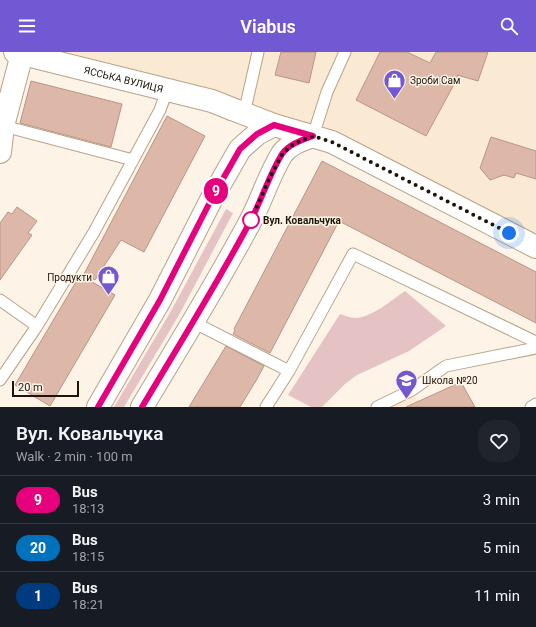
<!DOCTYPE html>
<meta charset="utf-8">
<style>
:root{--surface:#171b24;--page:#20242c;--text:#f1f3f6;--muted:#9ea1a6;--line:#363941;--accent:#7258d2}
body{margin:0;font-family:Roboto,sans-serif;background:var(--page);color:var(--text);height:100vh;display:flex;flex-direction:column;font-size:15px;white-space:nowrap}
*{box-sizing:border-box;margin:0}
p{font-size:13px;color:var(--muted)}
.icon{flex:none;width:22px;height:22px;fill:none;stroke:currentColor;stroke-width:2;stroke-linecap:round;stroke-linejoin:round}
.map{position:relative;height:355px;overflow:hidden}
.side{display:flex;flex-direction:column;background:var(--surface);flex:1}
.side>*{flex:none}
.badge{padding:0 8px;border-radius:13px;font-size:14px;line-height:26px}
.scale{position:absolute;left:12px;bottom:10px;width:67px;box-sizing:border-box;padding-left:4px;border:2px solid #1e150a;border-top:0;font-size:11px;line-height:14px;white-space:nowrap;color:#1e150a;-webkit-text-stroke:3px #fdf3e7;paint-order:stroke}
.you{position:absolute;width:20px;height:20px;margin:-10px;border:3px solid #fff;border-radius:50%;background:#1a73e8;box-shadow:0 0 0 6px #1a73e833}
.map>.badge{position:absolute;translate:-50% -50%;box-shadow:0 0 0 2px #fff}
.round{display:grid;place-items:center;flex:none;width:42px;height:42px;border-radius:16px;background:var(--page)}
.headline{display:flex;align-items:center;justify-content:space-between;height:68px;padding:0 16px}
h1{font-size:19px;font-weight:600;line-height:30px}
ul{padding:0;list-style:none}
li{display:flex;align-items:center;gap:12px;height:48px;padding:0 16px;border-top:1px solid var(--line)}
li div{flex:1}
li b{display:block;font-size:15px}
li em{font-style:normal}
li .badge{min-width:44px;font-weight:700;text-align:center}
header{display:flex;justify-content:space-between;align-items:center;height:52px;padding:0 16px;background:var(--accent);color:#fff;font-size:18px;font-weight:600}
.map>svg:first-child{display:block}
.built{fill:#fbead3}
.green{fill:#e5c3c4}
.building{fill:#ddb8a8;stroke:#b89586}
.lines{fill:none;stroke-linecap:round;stroke-linejoin:round}
.lane-casing{stroke:#b9a285;stroke-width:13}
.street-casing{stroke:#b9a285;stroke-width:24}
.secondary-casing{stroke:#b9a285;stroke-width:24}
.lane{stroke:#fff;stroke-width:11}
.street{stroke:#fff;stroke-width:22}
.secondary{stroke:#fff;stroke-width:22}
.line-casing{stroke:#fff;stroke-width:9}
.line{stroke:#e6007e;stroke-width:6}
.walk{stroke:#1e150a;stroke-width:4;stroke-dasharray:0 7.2}
.stop-dot{fill:#fff;stroke:#e6007e;stroke-width:2}
.labels{text-anchor:middle;stroke-width:3;stroke-linejoin:round;paint-order:stroke}
.street-label{font-size:10px;fill:#1e150a;stroke:#fdf3e7}
.poi-label{font-size:10px;fill:#1e150a;stroke:#fdf3e7;text-anchor:start}
.stop-label{font-size:10px;font-weight:bold;fill:#1e150a;stroke:#fdf3e7;text-anchor:start}
</style>
<header><svg class="icon" aria-label="menu" viewBox="0 0 24 24"><path d="M4 6h16M4 12h16M4 18h16"/></svg>Viabus<svg class="icon" aria-label="search" viewBox="0 0 24 24"><circle cx="10" cy="10" r="6"/><path d="M15 15l6 6"/></svg></header>
<div class="map">
<svg width="536" height="355" viewBox="0 0 536 355">
<rect width="100%" height="100%" fill="#fdf3e7"/>
<path class="built" d="M 22,0 L 536,0 L 536,193 L 332,90 Z
M 413,341 L 420,355 L 384,355 Z"/>
<path class="green" d="M 226,157 L 233,161 L 179,263 L 124,355 L 114,355 L 171,259 Z
M 405,239 L 446,274 L 409,299 L 357,323 L 345,332 L 322,355 L 311,355 L 288,343 L 340,262 C 344,263 350,266 355,266 C 371,266 392,248 405,239 Z"/>
<path class="building" d="M 281,0 L 316,0 L 309,31 L 275,23 Z
M 380,0 L 407,0 L 430,11 L 436,0 L 488,0 L 478,29 L 457,23 L 458,25 L 426,84 L 356,48 Z
M 31,29 L 122,52 L 111,95 L 20,71 Z
M 167,64 L 205,84 L 144,200 L 121,188 L 95,228 L 84,222 Z
M 491,85 L 536,99 L 536,127 L 516,121 L 514,126 L 504,123 L 490,128 L 480,116 Z
M 322,109 L 536,220 L 536,271 L 339,169 L 270,301 L 233,282 L 235,278 L 234,277 Z
M 17,155 L 37,169 L 28,181 L 32,183 L 0,228 L 0,171 L 8,160 L 12,162 Z
M 80,223 L 115,243 L 50,354 L 15,333 Z
M 226,294 L 264,314 L 257,327 L 240,355 L 189,355 Z
M 461,330 L 475,355 L 406,355 Z"/>
<g class="lines">
<defs>
<path id="lane" d="M 244,62 L 258,0
M 0,73 L 133,108
M 313,84 L 327,40 L 345,0
M 0,248 L 37,274
M 193,270 L 289,319
M 0,328 L 37,274 L 94,180 L 160,58 L 167,38
M 266,355 L 289,319 L 353,202 L 536,290
M 377,355 L 412,338 L 446,314 L 536,296
M 531,355 L 536,352"/>
<g id="street">
<path id="s1" d="M 15,0 L 212,49 L 232,57"/>
<path d="M 0,100 L 3,74 L 22,2"/>
</g>
<path id="secondary" d="M 232,57 L 274,73 L 332,90 L 536,195
M 98,355 L 160,248 L 212,146 L 240,97 L 257,82 L 274,73
M 142,355 C 179,293 217,232 251,168 C 262,147 269,123 282,102 C 289,92 302,88 313,84"/>
</defs>
<use href="#lane" class="lane-casing"/>
<use href="#street" class="street-casing"/>
<use href="#secondary" class="secondary-casing"/>
<use href="#lane" class="lane"/>
<use href="#street" class="street"/>
<use href="#secondary" class="secondary"/>
</g>
<g class="lines">
<defs>
<path id="line" d="M 98,355 L 160,248 L 212,146 L 240,97 L 257,82 L 274,73 L 313,84 C 302,88 289,92 282,102 C 269,123 262,147 251,168 C 217,232 179,293 142,355"/>
</defs>
<use href="#line" class="line-casing"/>
<use href="#line" class="line"/>
<path class="walk" d="M 251,168 L 270,125 L 283,101 L 295,91 L 313,84 L 332,90 L 509,181"/>
</g>
<defs>
<symbol id="shop-pin" viewBox="-11 -11 22 30"><path d="M0 17L-7.5 6A9.5 9.5 0 1 1 7.5 6Z" fill="#7258d2" stroke="#fdf3e7"/><path d="M-5-2.5h2.3a2.7 3.5 0 0 1 5.4 0H5L5.5 6h-11ZM-1.5-2.5h3a1.5 2.3 0 0 0-3 0Z" fill="#fff"/></symbol>
<symbol id="school-pin" viewBox="-11 -11 22 30"><path d="M0 17L-7.5 6A9.5 9.5 0 1 1 7.5 6Z" fill="#7258d2" stroke="#fdf3e7"/><path d="M0-5L7-2L0 1L-7-2ZM-4 1L0 2.5L4 1V4Q0 6-4 4Z" fill="#fff"/></symbol>
</defs>
<g fill-rule="evenodd">
<use href="#shop-pin" x="382" y="16" width="25" height="34"/>
<use href="#shop-pin" x="96" y="212" width="25" height="34"/>
<use href="#school-pin" x="394" y="316" width="25" height="34"/>
</g>
<circle class="stop-dot" cx="251" cy="168" r="8"/>
<g class="labels">
<g class="street-label">
<text dy="4" stroke="none"><textPath href="#s1" startOffset="112">ЯССЬКА ВУЛИЦЯ</textPath></text>
</g>
<g class="poi-label">
<text x="410" y="32">Зроби Сам</text>
<text x="92" y="229" text-anchor="end">Продукти</text>
<text x="422" y="332">Школа №20</text>
</g>
<g class="stop-label">
<text x="263" y="172">Вул. Ковальчука</text>
</g>
</g>
</svg>
<div class="scale">20 m</div>
<div class="you" style="left:509px;top:181px"></div>
<b class="badge" style="left:216px;top:139px;background:#e6007e;color:#fff">9</b>
</div>
<section class="side">
<div class="headline"><div><h1>Вул. Ковальчука</h1><p>Walk · 2 min · 100 m</p></div><a class="round"><svg class="icon" aria-label="heart" viewBox="0 0 24 24"><path d="M12 20l-8-8c-3-5 5-10 8-4 3-6 11-1 8 4z"/></svg></a></div>
<ul>
<li><span class="badge" style="background:#e6007e;color:#fff">9</span><div><b>Bus</b><p>18:13</p></div><em>3 min</em></li>
<li><span class="badge" style="background:#0072bc;color:#fff">20</span><div><b>Bus</b><p>18:15</p></div><em>5 min</em></li>
<li><span class="badge" style="background:#003b80;color:#fff">1</span><div><b>Bus</b><p>18:21</p></div><em>11 min</em></li>
</ul>
</section>
